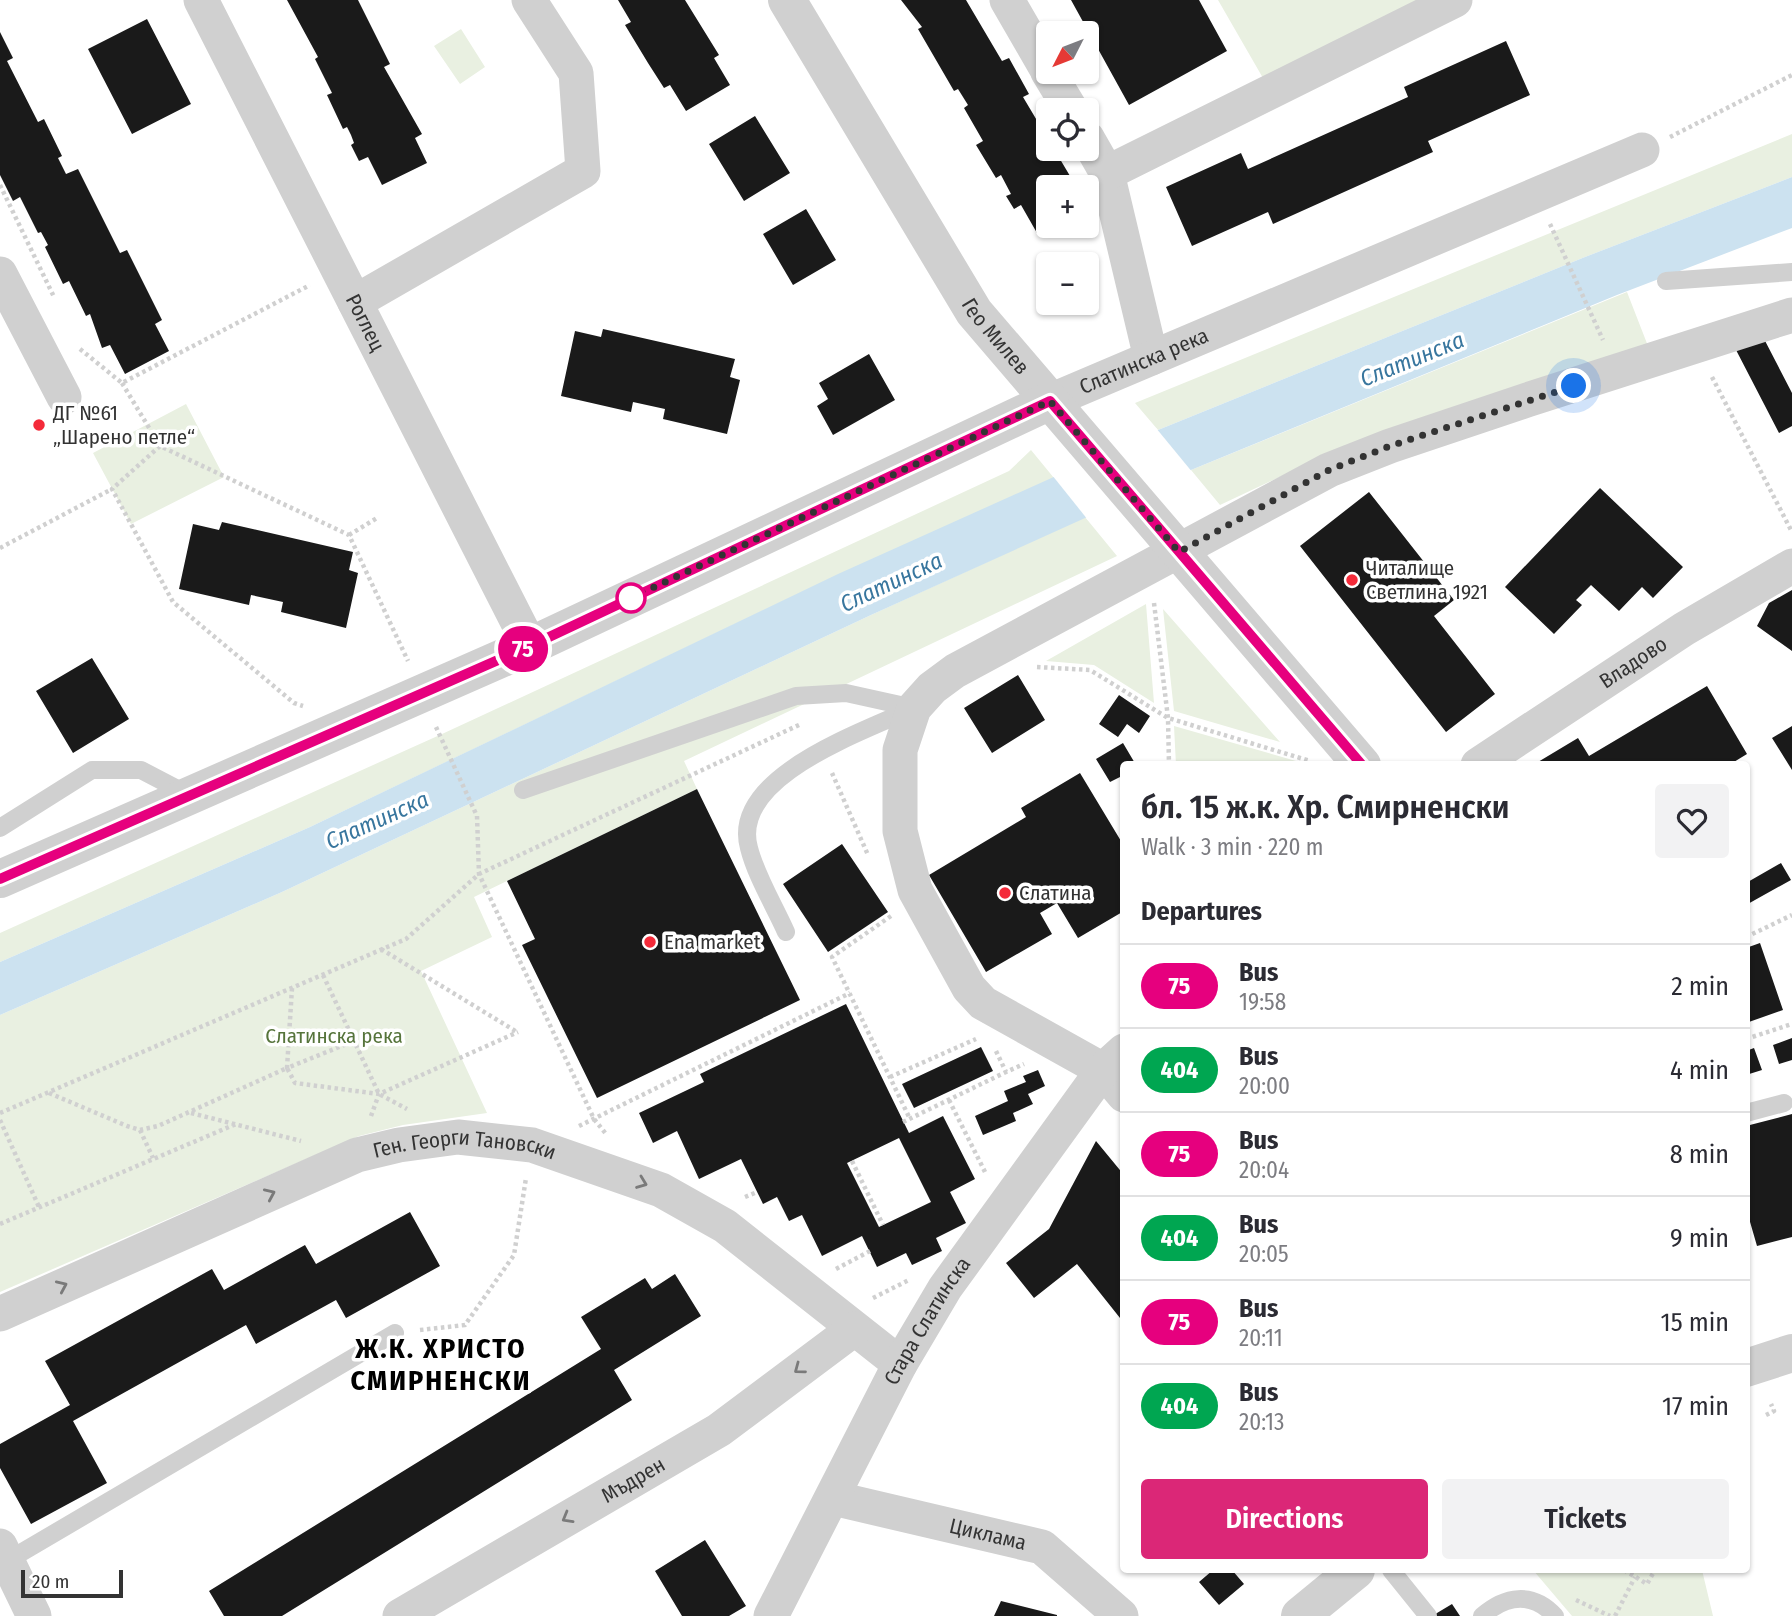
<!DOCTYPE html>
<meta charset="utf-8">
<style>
:root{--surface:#fff;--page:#f2f2f3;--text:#2b2b33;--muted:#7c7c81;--line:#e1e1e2;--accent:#db2777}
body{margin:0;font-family:"Fira Sans Condensed",sans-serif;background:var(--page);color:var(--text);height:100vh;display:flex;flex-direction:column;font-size:26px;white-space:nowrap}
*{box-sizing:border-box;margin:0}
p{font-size:23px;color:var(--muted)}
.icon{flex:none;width:38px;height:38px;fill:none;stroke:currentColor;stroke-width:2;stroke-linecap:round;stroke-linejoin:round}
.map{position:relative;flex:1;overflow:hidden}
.drawer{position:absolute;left:1120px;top:761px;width:630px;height:812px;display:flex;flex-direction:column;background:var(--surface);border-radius:7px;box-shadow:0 2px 5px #0004}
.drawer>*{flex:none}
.badge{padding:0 14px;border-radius:23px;font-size:24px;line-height:46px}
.needle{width:46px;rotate:228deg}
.controls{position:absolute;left:1036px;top:21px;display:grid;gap:14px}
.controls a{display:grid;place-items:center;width:63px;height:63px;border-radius:7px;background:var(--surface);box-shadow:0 2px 5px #0004;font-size:35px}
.scale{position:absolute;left:21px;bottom:18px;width:102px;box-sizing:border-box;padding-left:7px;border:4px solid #333;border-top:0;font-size:19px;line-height:24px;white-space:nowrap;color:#333;-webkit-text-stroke:5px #fff;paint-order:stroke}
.you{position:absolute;width:35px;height:35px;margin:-18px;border:5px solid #fff;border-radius:50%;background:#1a73e8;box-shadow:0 0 0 10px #1a73e833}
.map>.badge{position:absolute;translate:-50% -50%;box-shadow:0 0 0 4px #fff}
h2{padding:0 21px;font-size:26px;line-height:63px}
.round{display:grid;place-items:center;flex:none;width:74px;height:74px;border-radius:7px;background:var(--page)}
.head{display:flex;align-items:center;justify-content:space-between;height:119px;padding:0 21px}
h1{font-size:33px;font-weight:600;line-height:52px}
.cta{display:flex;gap:14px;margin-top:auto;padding:14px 21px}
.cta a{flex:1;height:80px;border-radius:7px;background:var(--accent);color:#fff;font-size:28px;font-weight:600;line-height:80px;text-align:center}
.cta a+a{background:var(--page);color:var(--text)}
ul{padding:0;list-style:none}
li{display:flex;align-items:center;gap:21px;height:84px;padding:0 21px;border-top:2px solid var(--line)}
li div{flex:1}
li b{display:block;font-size:26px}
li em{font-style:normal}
li .badge{min-width:77px;font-weight:700;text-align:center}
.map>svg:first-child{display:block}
.green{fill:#e9f0e1}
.water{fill:#cce2f0}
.pier{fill:#fff}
.building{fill:#1a1a1a;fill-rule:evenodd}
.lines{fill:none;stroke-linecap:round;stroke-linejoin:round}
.path{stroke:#d0d0d0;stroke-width:4.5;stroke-dasharray:3.5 3.5;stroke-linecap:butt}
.service{stroke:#d0d0d0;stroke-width:18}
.minor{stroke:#d0d0d0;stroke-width:35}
.tertiary{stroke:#d0d0d0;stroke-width:38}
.oneway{stroke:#7a7a7a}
.line-casing{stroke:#fff;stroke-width:16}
.line{stroke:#e6007e;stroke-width:10}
.walk{stroke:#333;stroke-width:7;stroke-dasharray:0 12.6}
.poi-dot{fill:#f42a39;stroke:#fff;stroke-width:2.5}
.stop-dot{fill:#fff;stroke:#e6007e;stroke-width:3.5}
.labels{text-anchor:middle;stroke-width:7;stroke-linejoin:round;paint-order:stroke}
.street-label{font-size:21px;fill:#333;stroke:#fff}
.poi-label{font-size:21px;fill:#333;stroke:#fff;text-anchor:start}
.park-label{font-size:21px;fill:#56743b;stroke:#fff}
.water-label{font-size:23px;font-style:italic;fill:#38769e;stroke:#fff}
.district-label{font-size:28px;font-weight:bold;letter-spacing:2px;fill:#000;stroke:#fff}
</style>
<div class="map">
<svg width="1792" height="1616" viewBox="0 0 1792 1616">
<rect width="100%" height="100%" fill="#fff"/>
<path class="green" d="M 1218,0 L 1455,0 L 1271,92 Z
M 461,29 L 485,67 L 460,84 L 434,46 Z
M 1792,134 L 1792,177 L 1585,257 L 1158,430 L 1135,403 Z
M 1627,292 L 1648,346 L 1326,455 L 1220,505 L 1191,470 Z
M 186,404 L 224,477 L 131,524 L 93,453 Z
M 1031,450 L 1054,478 L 838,575 L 310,827 L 0,962 L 0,933 L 442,734 L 1009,471 Z
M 1085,517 L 1117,556 L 684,761 L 697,789 L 474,897 L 492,937 L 421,971 L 487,1113 L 403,1125 L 359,1136 L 0,1292 L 0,1015 L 282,892 L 871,615 Z
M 1146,604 L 1154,703 L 1094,665 L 1046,661 Z
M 1163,609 L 1280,742 L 1174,711 Z
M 1174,726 L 1296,761 L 1299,765 L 1176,765 Z
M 1533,1570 L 1702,1570 L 1713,1616 L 1572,1616 Z"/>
<path class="water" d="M 1792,177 L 1792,228 L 1617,295 L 1191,470 L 871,615 L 282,892 L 0,1015 L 0,962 L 310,827 L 838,574 L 1158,430 L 1585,257 Z"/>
<path class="pier" d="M 1156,428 L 1193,473 L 1088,520 L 1052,475 Z"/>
<path class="building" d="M 287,0 L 358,0 L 390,64 L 384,67 L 422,134 L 415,138 L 427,163 L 382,185 L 368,157 L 359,161 L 351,145 L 354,143 L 351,135 L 347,127 L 343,129 L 327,95 L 332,93 L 315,59 L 318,57 Z
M 618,0 L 685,0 L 719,55 L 714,58 L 730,85 L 686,111 L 670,85 L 664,88 L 648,63 L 625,25 L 631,22 Z
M 901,0 L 966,0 L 1002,61 L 1009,58 L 1029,94 L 1023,97 L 1048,139 L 1048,149 L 1054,149 L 1070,176 L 1063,180 L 1067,187 L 1048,187 L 1048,226 L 1037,233 L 1021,205 L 1014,209 L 1006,196 L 1011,194 L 1001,175 L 996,178 L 976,145 L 983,141 L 964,108 L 968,105 L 958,89 L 954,91 L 918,29 L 922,27 Z
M 1071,0 L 1199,0 L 1227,51 L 1129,105 Z
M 147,19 L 191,104 L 132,134 L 88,49 Z
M 0,32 L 13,58 L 7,61 L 38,122 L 44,119 L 62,156 L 58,158 L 66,174 L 78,169 L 120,253 L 127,250 L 162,320 L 155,324 L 169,351 L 125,374 L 110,345 L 102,348 L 90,314 L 86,316 L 69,281 L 63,284 L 45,247 L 48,245 L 41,232 L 38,233 L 20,197 L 13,201 L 0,175 Z
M 1506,41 L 1530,95 L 1428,141 L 1433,152 L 1273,224 L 1268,212 L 1192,246 L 1166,187 L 1241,153 L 1248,169 L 1408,97 L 1404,87 Z
M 755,116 L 790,173 L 744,201 L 709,144 Z
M 806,209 L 836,260 L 793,285 L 763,234 Z
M 603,329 L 735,359 L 730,377 L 740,380 L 727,434 L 663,419 L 665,409 L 633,402 L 631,412 L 561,396 L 575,331 L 601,337 Z
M 1762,335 L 1792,393 L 1792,426 L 1779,433 L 1735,348 Z
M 869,354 L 895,400 L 833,435 L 817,406 L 828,399 L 819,383 Z
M 1600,488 L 1683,567 L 1653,598 L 1642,587 L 1619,611 L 1591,585 L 1576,600 L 1582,605 L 1554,634 L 1505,587 Z
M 1369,492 L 1454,600 L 1434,616 L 1495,694 L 1446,732 L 1300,546 Z
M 222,522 L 353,552 L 349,570 L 358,573 L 346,628 L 281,612 L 283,602 L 251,595 L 249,605 L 179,589 L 193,524 L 219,530 Z
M 1792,590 L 1792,651 L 1757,626 L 1769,603 Z
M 92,658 L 129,719 L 73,753 L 36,691 Z
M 1018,675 L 1045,720 L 992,753 L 964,708 Z
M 1707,686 L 1747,754 L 1729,765 L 1533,765 L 1578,738 L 1589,756 Z
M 1119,695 L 1150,716 L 1139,733 L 1127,724 L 1118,737 L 1099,724 Z
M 1792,726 L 1792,770 L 1772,738 Z
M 1123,743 L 1136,765 L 1124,765 L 1124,775 L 1110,782 L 1096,759 Z
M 1080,773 L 1124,846 L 1124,911 L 1078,938 L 1057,903 L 1040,913 L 1052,934 L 986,972 L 929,875 L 1026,817 L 1021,808 Z
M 697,789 L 800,1000 L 597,1098 L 522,945 L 535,939 L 507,881 Z
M 842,844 L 888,912 L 828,952 L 783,884 Z
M 1781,863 L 1791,880 L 1746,905 L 1746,883 Z
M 1760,943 L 1783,1010 L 1746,1023 L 1746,948 Z
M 846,1004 L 909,1133 L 943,1116 L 975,1179 L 950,1192 L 966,1223 L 936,1238 L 942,1251 L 912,1265 L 906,1253 L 877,1267 L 862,1236 L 822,1256 L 802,1215 L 789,1221 L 777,1197 L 763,1204 L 741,1159 L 699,1179 L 677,1131 L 653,1143 L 639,1113 L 704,1082 L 700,1074 ZM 899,1138 L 931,1202 L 879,1227 L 847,1163 Z
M 1792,1038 L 1792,1060 L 1779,1064 L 1773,1045 Z
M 981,1047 L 993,1071 L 914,1108 L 902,1084 Z
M 1754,1048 L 1762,1070 L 1746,1075 L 1746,1051 Z
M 1038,1070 L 1045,1086 L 1028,1094 L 1033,1104 L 1013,1113 L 1016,1121 L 983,1135 L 975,1116 L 1008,1101 L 1004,1091 L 1026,1082 L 1023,1076 Z
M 1792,1114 L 1792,1237 L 1757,1246 L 1746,1208 L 1746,1126 Z
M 1096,1141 L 1124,1175 L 1124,1323 L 1077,1264 L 1034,1298 L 1006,1263 L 1049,1229 Z
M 410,1212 L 440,1266 L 346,1318 L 336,1300 L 256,1344 L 246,1325 L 73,1421 L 107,1483 L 31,1524 L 0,1468 L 0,1444 L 70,1405 L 45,1361 L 212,1269 L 224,1290 L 305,1245 L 316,1264 Z
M 675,1274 L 701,1316 L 614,1370 L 632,1400 L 282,1616 L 224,1616 L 209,1591 L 601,1349 L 581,1317 L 645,1278 L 652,1289 Z
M 705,1540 L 746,1606 L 729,1616 L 682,1616 L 655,1571 Z
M 1213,1570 L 1232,1570 L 1244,1584 L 1219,1605 L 1199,1582 Z
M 1001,1601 L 1057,1615 L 1057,1616 L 994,1616 Z
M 1452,1604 L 1460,1616 L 1432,1616 Z"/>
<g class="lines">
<path class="path" d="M 1670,137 L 1792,75
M 0,185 L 54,297
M 1550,224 L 1603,340
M 80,349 L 122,383 L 310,285
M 1712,377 L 1792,532
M 122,383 L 160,446 L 349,535 L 408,661
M 160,446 L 112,489 L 173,602 L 294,703 L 303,706
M 349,535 L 377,518
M 0,548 L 112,489
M 1154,603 L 1168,718 L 1169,765
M 1037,667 L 1090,670 L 1168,718 L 1310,761
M 436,727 L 477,816 L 479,874 L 594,1119 L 606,1134
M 832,773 L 868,855
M 891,916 L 832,957 L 910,1119
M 1746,937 L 1792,915
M 381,949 L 517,1032
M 323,975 L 379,1094 L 407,1109
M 292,988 L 287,1068 L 354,1041
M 1746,1039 L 1792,1024
M 996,1051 L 1006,1072 L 1024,1064
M 890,1077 L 976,1039
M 49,1093 L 127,1126 L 140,1130 L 158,1126 L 287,1068 L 295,1083 L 379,1094 L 518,1032
M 949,1100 L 986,1174
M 0,1113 L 406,939 L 479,874 L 801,724
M 191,1113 L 301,1141
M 371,1116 L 379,1094
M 0,1120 L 39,1207
M 903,1122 L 1006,1072
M 579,1126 L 850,993
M 140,1130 L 153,1158
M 852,1161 L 883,1225
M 745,1197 L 757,1192
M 0,1224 L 236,1124
M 836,1269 L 870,1251
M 873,1298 L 909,1280
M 420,1330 L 465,1325 L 514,1255 L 526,1178
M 1766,1415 L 1774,1411 L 1771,1404
M 1624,1570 L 1647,1584 L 1655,1570
M 1576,1600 L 1610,1616
M 1615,1616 L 1635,1577"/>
<path class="service" d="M 1666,281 L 1792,272
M 523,790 L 796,696 L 846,693 L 914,708
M 0,828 L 92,770 L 141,770 L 187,794
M 786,932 C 774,905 756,876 749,848 C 729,776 866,731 914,708
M 1746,1113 L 1784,1103
M 7,1561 L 395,1333
M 1391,1570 L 1428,1616
M 1482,1616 C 1505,1596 1532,1591 1555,1616"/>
<g class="minor">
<path id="s1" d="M 201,0 L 530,646"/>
<path d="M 1007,0 L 1048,71"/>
<path d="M 1048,72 L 1071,110"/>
<path d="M 1087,138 L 1107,173 L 1151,358"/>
<path d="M 1107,173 L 1455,0"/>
<path d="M 0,274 L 64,397"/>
<path d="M 355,302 L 583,171 L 576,73 L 529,0"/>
<path id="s2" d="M 1050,401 L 1642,150"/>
<path id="s3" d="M 1478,765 L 1684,629 L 1792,566"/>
<path d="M 1124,1095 L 1103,1070 L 983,1003 L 969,988 L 915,890 L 900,831 L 900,750 L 914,708 L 932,688 L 955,671 L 1329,470 L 1390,446 L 1527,400 L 1792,315"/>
<path id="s4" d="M 0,1314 L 357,1155 L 399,1145 L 458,1137 L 532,1145 L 661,1190 L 725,1226 L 900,1364"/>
<path id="s5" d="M 833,1498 L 1042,1547 L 1121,1616"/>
<path d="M 0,1546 L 34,1616"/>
<path id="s6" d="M 400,1616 L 719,1430 L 854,1329"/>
<path id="s7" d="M 771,1616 L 900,1364 L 945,1288 L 1103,1070 L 1124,1051"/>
</g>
<g class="tertiary">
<path id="s8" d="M 787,0 L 974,312 L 1362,765"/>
<path d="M 0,879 L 530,646 L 1050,401"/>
<path d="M 1746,1368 L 1792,1353"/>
<path d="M 1300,1616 L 1356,1570"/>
</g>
</g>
<defs><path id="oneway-chevron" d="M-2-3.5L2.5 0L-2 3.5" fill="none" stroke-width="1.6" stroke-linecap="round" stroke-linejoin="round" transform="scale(1.75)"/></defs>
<g class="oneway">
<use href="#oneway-chevron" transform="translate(642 1183) rotate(21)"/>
<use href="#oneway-chevron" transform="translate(270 1194) rotate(-24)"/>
<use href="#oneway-chevron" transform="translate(62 1286) rotate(-24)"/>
<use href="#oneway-chevron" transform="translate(799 1369) rotate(143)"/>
<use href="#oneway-chevron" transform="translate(567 1518) rotate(150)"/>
</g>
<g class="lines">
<defs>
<path id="line" d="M 0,879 L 530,646 L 1050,401 L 1362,765"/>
</defs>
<use href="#line" class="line-casing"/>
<use href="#line" class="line"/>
<path class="walk" d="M 631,598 L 1050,401 L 1179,552 L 1329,470 L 1390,446 L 1574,386"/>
</g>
<g class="poi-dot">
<circle cx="39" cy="425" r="7"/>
<circle cx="1352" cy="580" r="7"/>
<circle cx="1005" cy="893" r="7"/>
<circle cx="650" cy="942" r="7"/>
</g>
<circle class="stop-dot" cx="631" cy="598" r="14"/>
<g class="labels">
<g class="street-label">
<text dy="7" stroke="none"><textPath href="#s1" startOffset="362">Роглец</textPath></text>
<text dy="7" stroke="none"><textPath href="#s8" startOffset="396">Гео Милев</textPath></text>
<text dy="7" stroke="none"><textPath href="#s2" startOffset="102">Слатинска река</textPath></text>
<text dy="7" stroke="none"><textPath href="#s3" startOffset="186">Владово</textPath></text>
<text dy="7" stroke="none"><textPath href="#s4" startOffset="500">Ген. Георги Тановски</textPath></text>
<text dy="7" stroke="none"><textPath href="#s7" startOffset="334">Стара Слатинска</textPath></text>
<text dy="7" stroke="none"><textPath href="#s6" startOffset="270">Мъдрен</textPath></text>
<text dy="7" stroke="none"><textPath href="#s5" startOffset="159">Циклама</textPath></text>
</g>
<g class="poi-label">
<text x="53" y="420">ДГ №61<tspan x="53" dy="24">„Шарено петле“</tspan></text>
<text x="1366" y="575">Читалище<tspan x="1366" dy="24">Светлина 1921</tspan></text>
<text x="1019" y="900">Слатина</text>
<text x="664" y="949">Ena market</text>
</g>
<g class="park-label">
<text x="334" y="1043">Слатинска река</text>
</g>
<g class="water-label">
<text transform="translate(1412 359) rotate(-22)" y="8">Слатинска</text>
<text transform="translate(891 582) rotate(-25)" y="8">Слатинска</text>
<text transform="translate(377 820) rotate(-24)" y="8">Слатинска</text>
</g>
<g class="district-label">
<text x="441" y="1358">Ж.К. ХРИСТО<tspan x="441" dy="32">СМИРНЕНСКИ</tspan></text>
</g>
</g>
</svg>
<div class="controls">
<a><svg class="needle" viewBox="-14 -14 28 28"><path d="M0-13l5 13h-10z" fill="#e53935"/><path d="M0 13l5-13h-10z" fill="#7c7c81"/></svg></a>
<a><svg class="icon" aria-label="locate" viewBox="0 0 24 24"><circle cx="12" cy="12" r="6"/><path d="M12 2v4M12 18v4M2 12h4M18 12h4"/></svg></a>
<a>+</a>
<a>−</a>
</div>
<div class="scale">20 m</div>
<div class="you" style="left:1574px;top:386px"></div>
<b class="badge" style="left:523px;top:649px;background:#e6007e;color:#fff">75</b>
<section class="drawer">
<div class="head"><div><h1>бл. 15 ж.к. Хр. Смирненски</h1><p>Walk · 3 min · 220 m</p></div><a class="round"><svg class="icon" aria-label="heart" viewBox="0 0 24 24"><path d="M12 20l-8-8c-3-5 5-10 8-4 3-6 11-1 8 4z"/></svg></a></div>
<h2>Departures</h2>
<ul>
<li><span class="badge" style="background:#e6007e;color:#fff">75</span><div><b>Bus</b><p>19:58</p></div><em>2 min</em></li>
<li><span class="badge" style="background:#00a651;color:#fff">404</span><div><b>Bus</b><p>20:00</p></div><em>4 min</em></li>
<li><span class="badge" style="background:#e6007e;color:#fff">75</span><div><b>Bus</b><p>20:04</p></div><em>8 min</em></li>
<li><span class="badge" style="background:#00a651;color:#fff">404</span><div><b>Bus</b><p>20:05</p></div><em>9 min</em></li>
<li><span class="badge" style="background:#e6007e;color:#fff">75</span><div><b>Bus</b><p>20:11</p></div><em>15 min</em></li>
<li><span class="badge" style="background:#00a651;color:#fff">404</span><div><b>Bus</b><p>20:13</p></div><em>17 min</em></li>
</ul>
<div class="cta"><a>Directions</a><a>Tickets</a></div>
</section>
</div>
